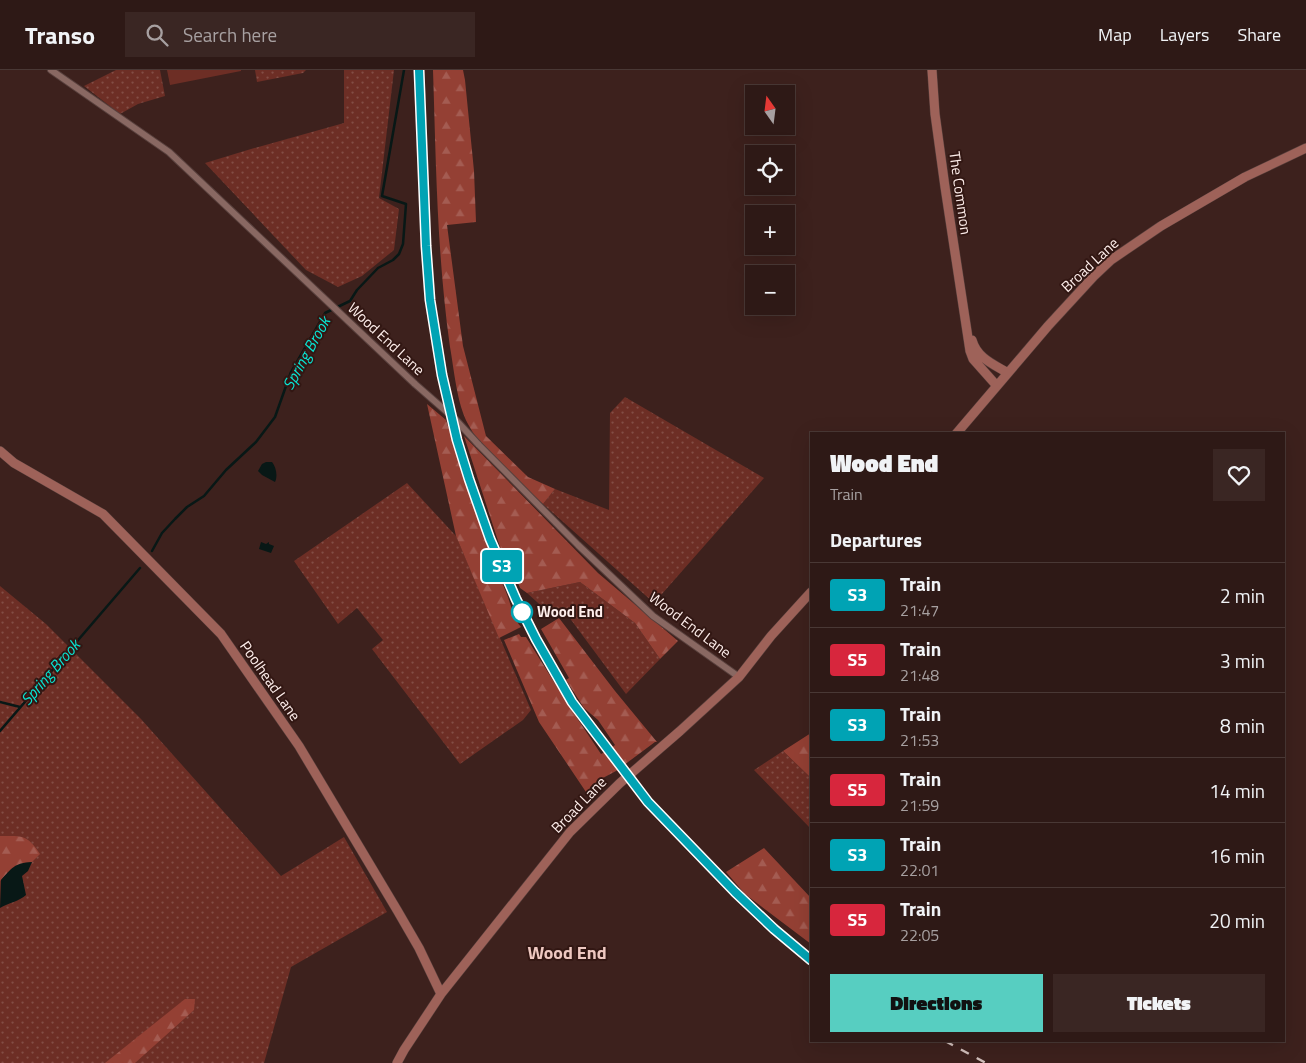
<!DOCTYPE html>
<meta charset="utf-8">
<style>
:root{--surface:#2e1916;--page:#3a2623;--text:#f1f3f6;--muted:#a7a0a1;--line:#493835;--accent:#57cec1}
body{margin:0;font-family:"Titillium Web",sans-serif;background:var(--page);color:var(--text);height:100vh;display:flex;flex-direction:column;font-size:19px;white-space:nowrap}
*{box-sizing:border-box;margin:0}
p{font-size:16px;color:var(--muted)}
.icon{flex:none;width:28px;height:28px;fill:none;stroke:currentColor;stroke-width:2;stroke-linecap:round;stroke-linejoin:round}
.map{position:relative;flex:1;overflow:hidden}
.sheet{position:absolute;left:810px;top:362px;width:475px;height:610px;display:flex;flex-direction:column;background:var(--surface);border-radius:0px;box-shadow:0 5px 20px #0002,0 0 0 1px var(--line)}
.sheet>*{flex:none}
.badge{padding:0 10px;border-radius:4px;font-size:18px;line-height:32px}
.needle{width:32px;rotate:346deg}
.tools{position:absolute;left:745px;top:15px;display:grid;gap:10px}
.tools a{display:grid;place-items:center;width:50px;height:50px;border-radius:0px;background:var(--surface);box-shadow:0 5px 20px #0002,0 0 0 1px var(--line);font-size:25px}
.map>.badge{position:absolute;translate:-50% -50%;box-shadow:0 0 0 2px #fff}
h2{padding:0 20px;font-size:19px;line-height:45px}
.round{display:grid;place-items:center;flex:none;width:52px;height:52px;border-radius:0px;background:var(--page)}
.overview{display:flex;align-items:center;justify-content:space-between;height:85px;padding:0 20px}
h1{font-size:24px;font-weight:800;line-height:38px}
.primary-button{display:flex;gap:10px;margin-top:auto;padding:10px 20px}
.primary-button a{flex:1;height:58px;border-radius:0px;background:var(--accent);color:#111;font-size:20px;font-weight:800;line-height:58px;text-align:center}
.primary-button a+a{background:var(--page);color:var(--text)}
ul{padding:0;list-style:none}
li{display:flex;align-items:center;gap:15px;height:65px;padding:0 20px;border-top:1px solid var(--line)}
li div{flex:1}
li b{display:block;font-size:19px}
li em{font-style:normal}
li .badge{min-width:55px;font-weight:700;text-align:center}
header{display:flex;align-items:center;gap:30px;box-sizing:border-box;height:70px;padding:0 25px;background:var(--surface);border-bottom:1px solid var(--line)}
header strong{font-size:24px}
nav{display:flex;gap:28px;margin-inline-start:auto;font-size:18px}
.search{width:350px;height:45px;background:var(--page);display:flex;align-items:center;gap:12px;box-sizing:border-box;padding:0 18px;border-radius:0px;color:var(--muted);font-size:19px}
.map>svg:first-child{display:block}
.grass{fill:url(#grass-dots)}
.forest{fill:url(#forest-firs)}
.park{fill:#6d2e25}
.water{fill:#081816}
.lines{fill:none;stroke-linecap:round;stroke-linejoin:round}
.stream{stroke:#081816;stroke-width:2.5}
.street-casing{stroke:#58403d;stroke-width:8}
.secondary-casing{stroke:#58403d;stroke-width:10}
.street{stroke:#896862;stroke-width:6}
.secondary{stroke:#9e6259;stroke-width:9}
.rail{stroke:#d1bfbb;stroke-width:2.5;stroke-dasharray:9 9;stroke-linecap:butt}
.street-bridge-casing{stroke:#58403d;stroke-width:8;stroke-linecap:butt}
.street-bridge{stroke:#896862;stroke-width:6}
.line-casing{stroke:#fff;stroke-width:11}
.line{stroke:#00a3b4;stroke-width:8}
.stop-dot{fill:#fff;stroke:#00a3b4;stroke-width:2.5}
.labels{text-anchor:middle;stroke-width:4;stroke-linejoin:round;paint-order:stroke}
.street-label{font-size:15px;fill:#feeeeb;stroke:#321713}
.stop-label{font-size:15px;font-weight:bold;fill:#feeeeb;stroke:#321713;text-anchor:start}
.water-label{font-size:16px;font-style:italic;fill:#08e6d5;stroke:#321713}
.quarter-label{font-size:18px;font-weight:bold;fill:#eec8c1;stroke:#321713}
</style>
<header>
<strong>Transo</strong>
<div class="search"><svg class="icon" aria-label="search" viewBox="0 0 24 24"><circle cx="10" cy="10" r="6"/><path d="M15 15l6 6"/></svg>Search here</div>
<nav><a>Map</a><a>Layers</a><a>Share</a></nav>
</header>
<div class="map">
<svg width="1306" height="993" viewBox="0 0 1306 993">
<defs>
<pattern id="grass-dots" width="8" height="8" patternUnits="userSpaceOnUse" patternTransform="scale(1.25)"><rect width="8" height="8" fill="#6d2e25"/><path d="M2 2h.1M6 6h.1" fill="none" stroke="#834d45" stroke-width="1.8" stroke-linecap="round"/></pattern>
<pattern id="forest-firs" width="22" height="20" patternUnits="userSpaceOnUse" patternTransform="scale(1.25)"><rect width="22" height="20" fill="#944034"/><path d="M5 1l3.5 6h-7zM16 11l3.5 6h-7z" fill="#a45c52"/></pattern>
</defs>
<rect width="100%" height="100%" fill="#3d211d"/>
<path class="grass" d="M 116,0 L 160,0 L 165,26 L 138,34 L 120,44 L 84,16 Z
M 255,0 L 306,0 L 303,3 L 257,12 Z
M 344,0 L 394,0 L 379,128 L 399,139 L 394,180 L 362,206 L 338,217 L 306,200 L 205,93 L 251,79 L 344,53 Z
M 625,327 L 764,408 L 654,533 L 543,434 L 555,419 L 609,440 L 610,343 Z
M 407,413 L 456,466 L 531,640 L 523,650 L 460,694 L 372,579 L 383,570 L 357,538 L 338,554 L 294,491 Z
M 580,512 L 635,553 L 660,589 L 626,624 L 563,539 L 547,541 L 527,523 Z
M 0,516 L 46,554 L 141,649 L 281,806 L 344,767 L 387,842 L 291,897 L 264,993 L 0,993 Z
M 783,681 L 811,708 L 811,759 L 754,700 Z"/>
<path class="forest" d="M 433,0 L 463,0 L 465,10 L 474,101 L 476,152 L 447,155 L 463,276 L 486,366 L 528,407 L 555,419 L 543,434 C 519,412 483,383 468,354 C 457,334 454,299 450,277 C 437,185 436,92 433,0 Z
M 427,334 L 446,350 C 465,408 482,467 506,522 C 511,534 513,548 521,557 L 499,568 L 456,466 Z
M 464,366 L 598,503 L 678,571 L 660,589 L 635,553 L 580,512 L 527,523 L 520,518 L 504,479 L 501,480 Z
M 559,548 L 615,621 L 657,672 L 655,672 L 616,701 L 601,709 L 586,722 L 539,652 L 504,570 L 519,564 L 521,567 L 526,567 L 569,636 L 601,684 L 609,680 L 615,675 L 598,650 L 584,638 L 566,610 L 569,608 L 541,559 Z
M 811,663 L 811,708 L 783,681 Z
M 0,766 C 22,766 27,764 40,784 L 32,792 C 19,793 9,801 0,811 Z
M 764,778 L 811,828 L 811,874 L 745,824 L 726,802 Z
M 185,929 L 195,929 L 194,940 L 135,993 L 105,993 Z"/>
<path class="park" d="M 167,0 L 241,0 L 241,1 L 170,15 Z"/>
<path class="water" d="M 266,392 L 272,392 C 276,397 278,406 275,412 L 262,405 L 258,401 L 262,394 Z
M 261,472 L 266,474 L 269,472 L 269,474 L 274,476 L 271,483 L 259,479 Z
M 32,792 L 28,801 L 22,806 L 26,825 C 20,831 8,833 0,838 L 1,810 C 12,798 14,793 32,792 Z"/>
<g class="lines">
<path class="stream" d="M 152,481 L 162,463 L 175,449 L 187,437 L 204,426 L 226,400 L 256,372 L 275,347 L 291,302 L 325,243 L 350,231 L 357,220 L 378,198 L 393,190 L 399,184 L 403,174 L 406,134 L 382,126 L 404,0
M 0,632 L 20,637
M 0,661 L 140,498"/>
<defs>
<path id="street" d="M 51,0 L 169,82 L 415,314
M 478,374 L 578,475 L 653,546 L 739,607"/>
<path id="secondary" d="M 932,0 L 935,44 L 945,117 L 970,281 L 973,289 L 997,316
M 972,270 C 977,288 993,294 1008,303
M 956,364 L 1048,256 L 1094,206 L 1111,190 L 1161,156 L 1245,107 L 1306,78
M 0,381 L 14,393 L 103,444 L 221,564 L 299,676 L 397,840 L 419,878 L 441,924
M 397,993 L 404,980 L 441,924 L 570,762 L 620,713 L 680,661 L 739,607 L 771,566 L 811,522"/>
</defs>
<use href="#street" class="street-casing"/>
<use href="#secondary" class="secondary-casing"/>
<use href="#street" class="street"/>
<use href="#secondary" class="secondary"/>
<path class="rail" d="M 419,0 C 421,76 422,154 430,230 C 444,349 483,472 540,577 C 552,599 563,622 578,642 C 587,656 598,668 609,680
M 735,822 L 774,859 L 811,890
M 945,971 L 986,993"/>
<defs>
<path id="street-bridge" d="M 415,314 L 455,349 L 478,374"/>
</defs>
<use href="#street-bridge" class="street-bridge-casing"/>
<use href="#street-bridge" class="street-bridge"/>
</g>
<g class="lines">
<defs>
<path id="line" d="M 419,0 L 426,176 L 430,230 L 442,305 L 457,370 L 469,409 L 490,469 L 516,529 L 536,569 L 572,632 L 648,732 L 735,822 L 774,859 L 811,890"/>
</defs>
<use href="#line" class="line-casing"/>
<use href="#line" class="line"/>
</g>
<circle class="stop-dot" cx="522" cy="542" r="10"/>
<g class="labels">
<g class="street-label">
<text transform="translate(960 123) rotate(82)" y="5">The Common</text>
<text transform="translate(1090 195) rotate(-43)" y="5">Broad Lane</text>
<text transform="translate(386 269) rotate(43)" y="5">Wood End Lane</text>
<text transform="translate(690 555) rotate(37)" y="5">Wood End Lane</text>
<text transform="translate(270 611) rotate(55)" y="5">Poolhead Lane</text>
<text transform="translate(579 735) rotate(-46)" y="5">Broad Lane</text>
</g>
<g class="stop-label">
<text x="537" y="547">Wood End</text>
</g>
<g class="water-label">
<text transform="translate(306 283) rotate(-61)" y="6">Spring Brook</text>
<text transform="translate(50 602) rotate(-49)" y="6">Spring Brook</text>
</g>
<g class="quarter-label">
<text x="567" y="889">Wood End</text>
</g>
</g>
</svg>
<div class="tools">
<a><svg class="needle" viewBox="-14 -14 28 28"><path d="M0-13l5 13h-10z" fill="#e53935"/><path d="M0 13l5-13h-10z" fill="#a7a0a1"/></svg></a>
<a><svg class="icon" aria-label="locate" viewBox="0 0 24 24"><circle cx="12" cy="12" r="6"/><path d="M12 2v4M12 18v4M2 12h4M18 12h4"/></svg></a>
<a>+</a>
<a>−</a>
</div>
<b class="badge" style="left:502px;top:496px;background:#00a3b4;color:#fff">S3</b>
<section class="sheet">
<div class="overview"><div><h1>Wood End</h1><p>Train</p></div><a class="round"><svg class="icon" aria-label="heart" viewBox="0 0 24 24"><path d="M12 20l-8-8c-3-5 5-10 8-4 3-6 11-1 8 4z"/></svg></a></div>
<h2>Departures</h2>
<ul>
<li><span class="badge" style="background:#00a3b4;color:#fff">S3</span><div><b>Train</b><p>21:47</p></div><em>2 min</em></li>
<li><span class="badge" style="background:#d7263d;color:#fff">S5</span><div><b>Train</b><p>21:48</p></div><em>3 min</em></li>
<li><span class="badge" style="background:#00a3b4;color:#fff">S3</span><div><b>Train</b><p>21:53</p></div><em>8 min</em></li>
<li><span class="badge" style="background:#d7263d;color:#fff">S5</span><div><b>Train</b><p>21:59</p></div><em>14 min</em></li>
<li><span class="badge" style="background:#00a3b4;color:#fff">S3</span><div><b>Train</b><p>22:01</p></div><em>16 min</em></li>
<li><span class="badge" style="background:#d7263d;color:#fff">S5</span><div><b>Train</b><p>22:05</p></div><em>20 min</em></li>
</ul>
<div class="primary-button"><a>Directions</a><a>Tickets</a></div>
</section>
</div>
